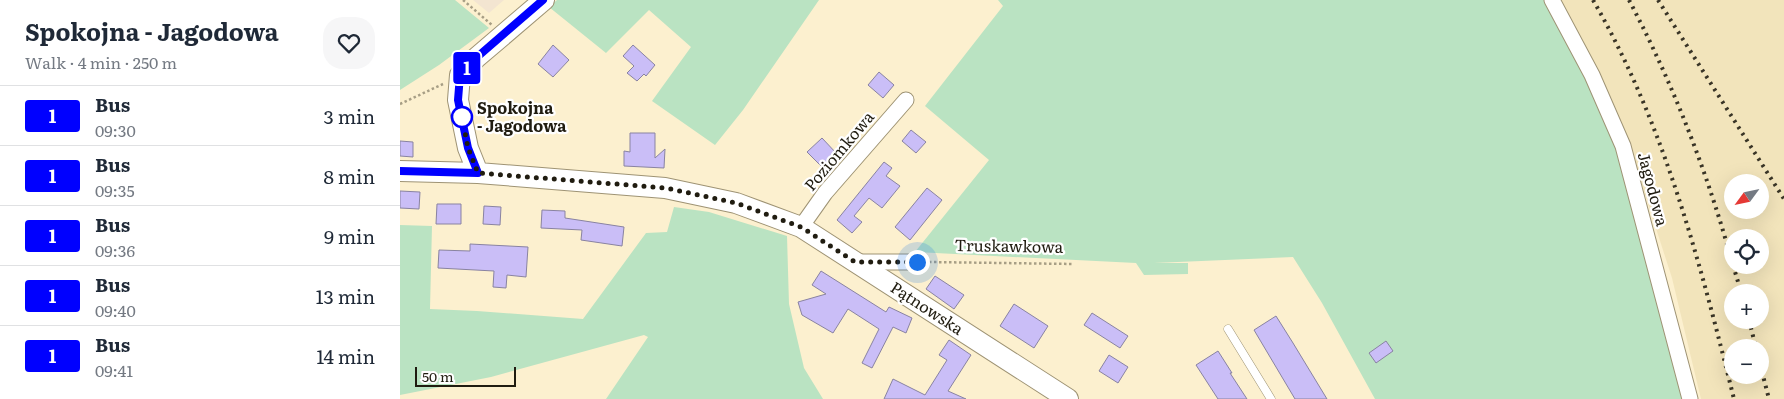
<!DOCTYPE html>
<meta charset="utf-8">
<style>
:root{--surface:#fff;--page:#f6f6f7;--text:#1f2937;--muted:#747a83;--line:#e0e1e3}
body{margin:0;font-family:Literata,serif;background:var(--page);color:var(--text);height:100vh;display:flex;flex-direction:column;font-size:19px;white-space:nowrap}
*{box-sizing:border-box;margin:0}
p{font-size:16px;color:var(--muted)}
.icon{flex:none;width:28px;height:28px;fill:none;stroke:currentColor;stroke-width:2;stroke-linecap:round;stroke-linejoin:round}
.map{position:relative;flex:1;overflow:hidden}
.drawer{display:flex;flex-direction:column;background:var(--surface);width:400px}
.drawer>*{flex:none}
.badge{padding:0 10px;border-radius:4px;font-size:18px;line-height:32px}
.needle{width:32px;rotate:237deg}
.tools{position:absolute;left:1324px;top:174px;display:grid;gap:10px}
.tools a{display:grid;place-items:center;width:45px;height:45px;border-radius:50%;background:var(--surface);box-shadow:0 5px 20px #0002;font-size:25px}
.scale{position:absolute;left:15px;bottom:12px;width:101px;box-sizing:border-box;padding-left:5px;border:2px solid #201c10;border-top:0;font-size:14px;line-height:18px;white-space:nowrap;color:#201c10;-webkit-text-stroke:4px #fff;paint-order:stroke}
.you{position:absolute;width:25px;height:25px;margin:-12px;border:4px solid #fff;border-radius:50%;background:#1a73e8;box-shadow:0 0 0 8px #1a73e833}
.map>.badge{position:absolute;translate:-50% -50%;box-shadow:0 0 0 2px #fff}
.round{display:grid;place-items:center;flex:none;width:52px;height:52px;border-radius:20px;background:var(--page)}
.headline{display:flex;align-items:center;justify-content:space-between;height:85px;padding:0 25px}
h1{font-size:24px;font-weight:700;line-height:38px}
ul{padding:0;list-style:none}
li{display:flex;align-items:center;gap:15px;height:60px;padding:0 25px;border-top:1px solid var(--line)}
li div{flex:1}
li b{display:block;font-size:19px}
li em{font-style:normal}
li .badge{min-width:55px;font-weight:700;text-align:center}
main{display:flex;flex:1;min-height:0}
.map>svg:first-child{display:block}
.commercial{fill:#f3e5d1}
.built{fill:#f2e4bb;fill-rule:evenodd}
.green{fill:#bae3c2}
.building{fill:#cabef7;stroke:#8983a1}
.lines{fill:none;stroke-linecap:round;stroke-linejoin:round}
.service-casing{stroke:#9e9374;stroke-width:9}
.minor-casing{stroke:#9e9374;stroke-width:17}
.tertiary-casing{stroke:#9e9374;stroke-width:22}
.path{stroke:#a79e85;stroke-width:2.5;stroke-dasharray:2.5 2.5;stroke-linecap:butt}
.service{stroke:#fff;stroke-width:8}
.minor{stroke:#fff;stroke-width:15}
.tertiary{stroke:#fff;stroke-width:20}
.rail{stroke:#393426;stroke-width:4;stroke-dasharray:2.5 5;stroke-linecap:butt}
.line-casing{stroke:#fff;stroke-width:11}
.line{stroke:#00f;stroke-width:8}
.walk{stroke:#201c10;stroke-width:5;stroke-dasharray:0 9}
.stop-dot{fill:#fff;stroke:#00f;stroke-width:2.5}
.labels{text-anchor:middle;stroke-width:4.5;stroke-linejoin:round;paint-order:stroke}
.stop-label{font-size:16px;font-weight:bold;fill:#201c10;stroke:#fff;text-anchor:start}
.street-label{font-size:16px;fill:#201c10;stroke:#fff}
</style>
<main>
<section class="drawer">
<div class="headline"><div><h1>Spokojna - Jagodowa</h1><p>Walk · 4 min · 250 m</p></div><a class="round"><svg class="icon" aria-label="heart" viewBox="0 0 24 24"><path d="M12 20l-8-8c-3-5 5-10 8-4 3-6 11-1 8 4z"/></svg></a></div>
<ul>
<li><span class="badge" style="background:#00f;color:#fff">1</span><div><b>Bus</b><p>09:30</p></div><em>3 min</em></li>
<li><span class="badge" style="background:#00f;color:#fff">1</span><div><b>Bus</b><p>09:35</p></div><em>8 min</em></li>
<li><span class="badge" style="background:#00f;color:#fff">1</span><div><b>Bus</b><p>09:36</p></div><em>9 min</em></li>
<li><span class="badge" style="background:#00f;color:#fff">1</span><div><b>Bus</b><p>09:40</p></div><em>13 min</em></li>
<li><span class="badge" style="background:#00f;color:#fff">1</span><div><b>Bus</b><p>09:41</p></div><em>14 min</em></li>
</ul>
</section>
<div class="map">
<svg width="1384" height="399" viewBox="0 0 1384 399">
<rect width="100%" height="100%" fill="#fcf0cf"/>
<path class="commercial" d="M 73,0 L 104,0 L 89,13 Z"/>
<path class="built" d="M 1158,0 L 1384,0 L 1384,399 L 1301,399 L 1272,278 L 1242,185 L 1209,101 ZM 1332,182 L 1360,182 L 1360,210 L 1332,210 ZM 1332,238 L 1360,238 L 1360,265 L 1332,265 ZM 1332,292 L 1360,292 L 1360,320 L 1332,320 ZM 1332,348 L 1360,348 L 1360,375 L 1332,375 Z"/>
<path class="green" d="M 0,0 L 55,0 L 89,28 L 39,65 L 0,90 Z
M 157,0 L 419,0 L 343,110 L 315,145 L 252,101 L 291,47 L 249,10 L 206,53 L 149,7 Z
M 598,0 L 1145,0 L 1189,83 L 1217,147 L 1263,313 L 1282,399 L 975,399 L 922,303 L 893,257 L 754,263 L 788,263 L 788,274 L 744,275 L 736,263 L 515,252 L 589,160 L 525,106 L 603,6 Z
M 274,207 L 309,212 L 387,236 L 389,304 L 404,368 L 423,399 L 206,399 L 248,337 L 244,335 L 91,377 L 0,395 L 0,225 L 32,226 L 30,309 L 77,311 L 183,319 L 246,233 L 267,232 Z"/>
<path class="building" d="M 153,45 L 169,60 L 153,77 L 138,64 Z
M 233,45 L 255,65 L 246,76 L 244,74 L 237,81 L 227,73 L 234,66 L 223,56 Z
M 479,72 L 494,85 L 483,98 L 468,85 Z
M 511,130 L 526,142 L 516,153 L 502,141 Z
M 230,133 L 255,133 L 255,158 L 265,149 L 264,168 L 224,166 L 224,151 L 230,152 Z
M 422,138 L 437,154 L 423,168 L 407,152 Z
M 0,141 L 13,142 L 13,157 L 0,156 Z
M 484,162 L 492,168 L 486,176 L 500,186 L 482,208 L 469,198 L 454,216 L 462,222 L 452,233 L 437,220 Z
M 527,188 L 542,200 L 510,240 L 495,227 Z
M 0,191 L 20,192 L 19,209 L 0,208 Z
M 37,204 L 61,204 L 61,224 L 36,224 Z
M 84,206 L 101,207 L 100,225 L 83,224 Z
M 142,210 L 165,211 L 165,218 L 224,227 L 222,246 L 181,240 L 182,230 L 141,228 Z
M 70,244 L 128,247 L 126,277 L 107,275 L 106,288 L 93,287 L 94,271 L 38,268 L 39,250 L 70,251 Z
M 421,271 L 486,312 L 489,307 L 512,318 L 506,333 L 493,327 L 472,368 L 462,363 L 479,329 L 448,309 L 433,333 L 402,315 L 398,302 L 426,294 L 412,285 Z
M 535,276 L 564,295 L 554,309 L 526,289 Z
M 614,304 L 648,326 L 634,348 L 600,326 Z
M 692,313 L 728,336 L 720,348 L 684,325 Z
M 876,316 L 893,343 L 927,399 L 895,399 L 854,330 Z
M 549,340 L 571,355 L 548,391 L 566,399 L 484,399 L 493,379 L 525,395 L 547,360 L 539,355 Z
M 986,341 L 993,351 L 976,363 L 969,353 Z
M 818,351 L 832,373 L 830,373 L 847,399 L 818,399 L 796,365 Z
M 709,355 L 728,367 L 718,383 L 699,371 Z"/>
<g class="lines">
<defs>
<path id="service" d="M 828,329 L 871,399"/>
<path id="minor" d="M 1152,0 L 1192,75 L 1223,146 L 1290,399
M 401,227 L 425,193 L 506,100
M 455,262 L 517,262"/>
<path id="tertiary" d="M 0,171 L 78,173 L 265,188 L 336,203 L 401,227 L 668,399
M 78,173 L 68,148 L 58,100 L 60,75 L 76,58 L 144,0"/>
</defs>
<use href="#service" class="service-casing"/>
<use href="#minor" class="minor-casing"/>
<use href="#tertiary" class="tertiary-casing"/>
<path class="path" d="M 63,0 L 92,25
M 0,104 L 43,84
M 529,262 L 673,264"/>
<use href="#service" class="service"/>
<use href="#minor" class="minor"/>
<use href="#tertiary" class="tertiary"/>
<path class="rail" d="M 1193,0 C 1264,123 1300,262 1334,399
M 1229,0 C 1273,84 1307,171 1332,262
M 1258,0 L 1384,199
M 1333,265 L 1341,292
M 1349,320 L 1356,348
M 1360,364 L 1369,399"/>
</g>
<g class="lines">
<defs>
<path id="line" d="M 0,171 L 78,173 L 68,148 L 58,100 L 60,75 L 76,58 L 143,0"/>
</defs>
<use href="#line" class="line-casing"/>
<use href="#line" class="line"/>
<path class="walk" d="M 62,117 L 68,148 L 78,173 L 266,188 L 336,203 L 401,227 L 455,262 L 517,262"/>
</g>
<circle class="stop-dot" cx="62" cy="117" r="10"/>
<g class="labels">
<g class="stop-label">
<text x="77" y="114">Spokojna<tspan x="77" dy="18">- Jagodowa</tspan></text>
</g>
<g class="street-label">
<text transform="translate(439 151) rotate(-50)" y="6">Poziomkowa</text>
<text transform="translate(1253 189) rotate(75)" y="6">Jagodowa</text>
<text transform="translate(609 246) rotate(1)" y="6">Truskawkowa</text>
<text transform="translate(527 308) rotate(33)" y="6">Pątnowska</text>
</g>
</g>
</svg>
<div class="tools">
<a><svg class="needle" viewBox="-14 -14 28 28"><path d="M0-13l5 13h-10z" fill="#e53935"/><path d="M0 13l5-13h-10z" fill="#747a83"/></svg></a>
<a><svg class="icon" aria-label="locate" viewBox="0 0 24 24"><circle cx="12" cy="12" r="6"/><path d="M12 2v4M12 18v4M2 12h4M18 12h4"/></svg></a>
<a>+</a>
<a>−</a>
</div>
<div class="scale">50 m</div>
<div class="you" style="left:517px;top:262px"></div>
<b class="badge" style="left:67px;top:68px;background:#00f;color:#fff">1</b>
</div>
</main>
